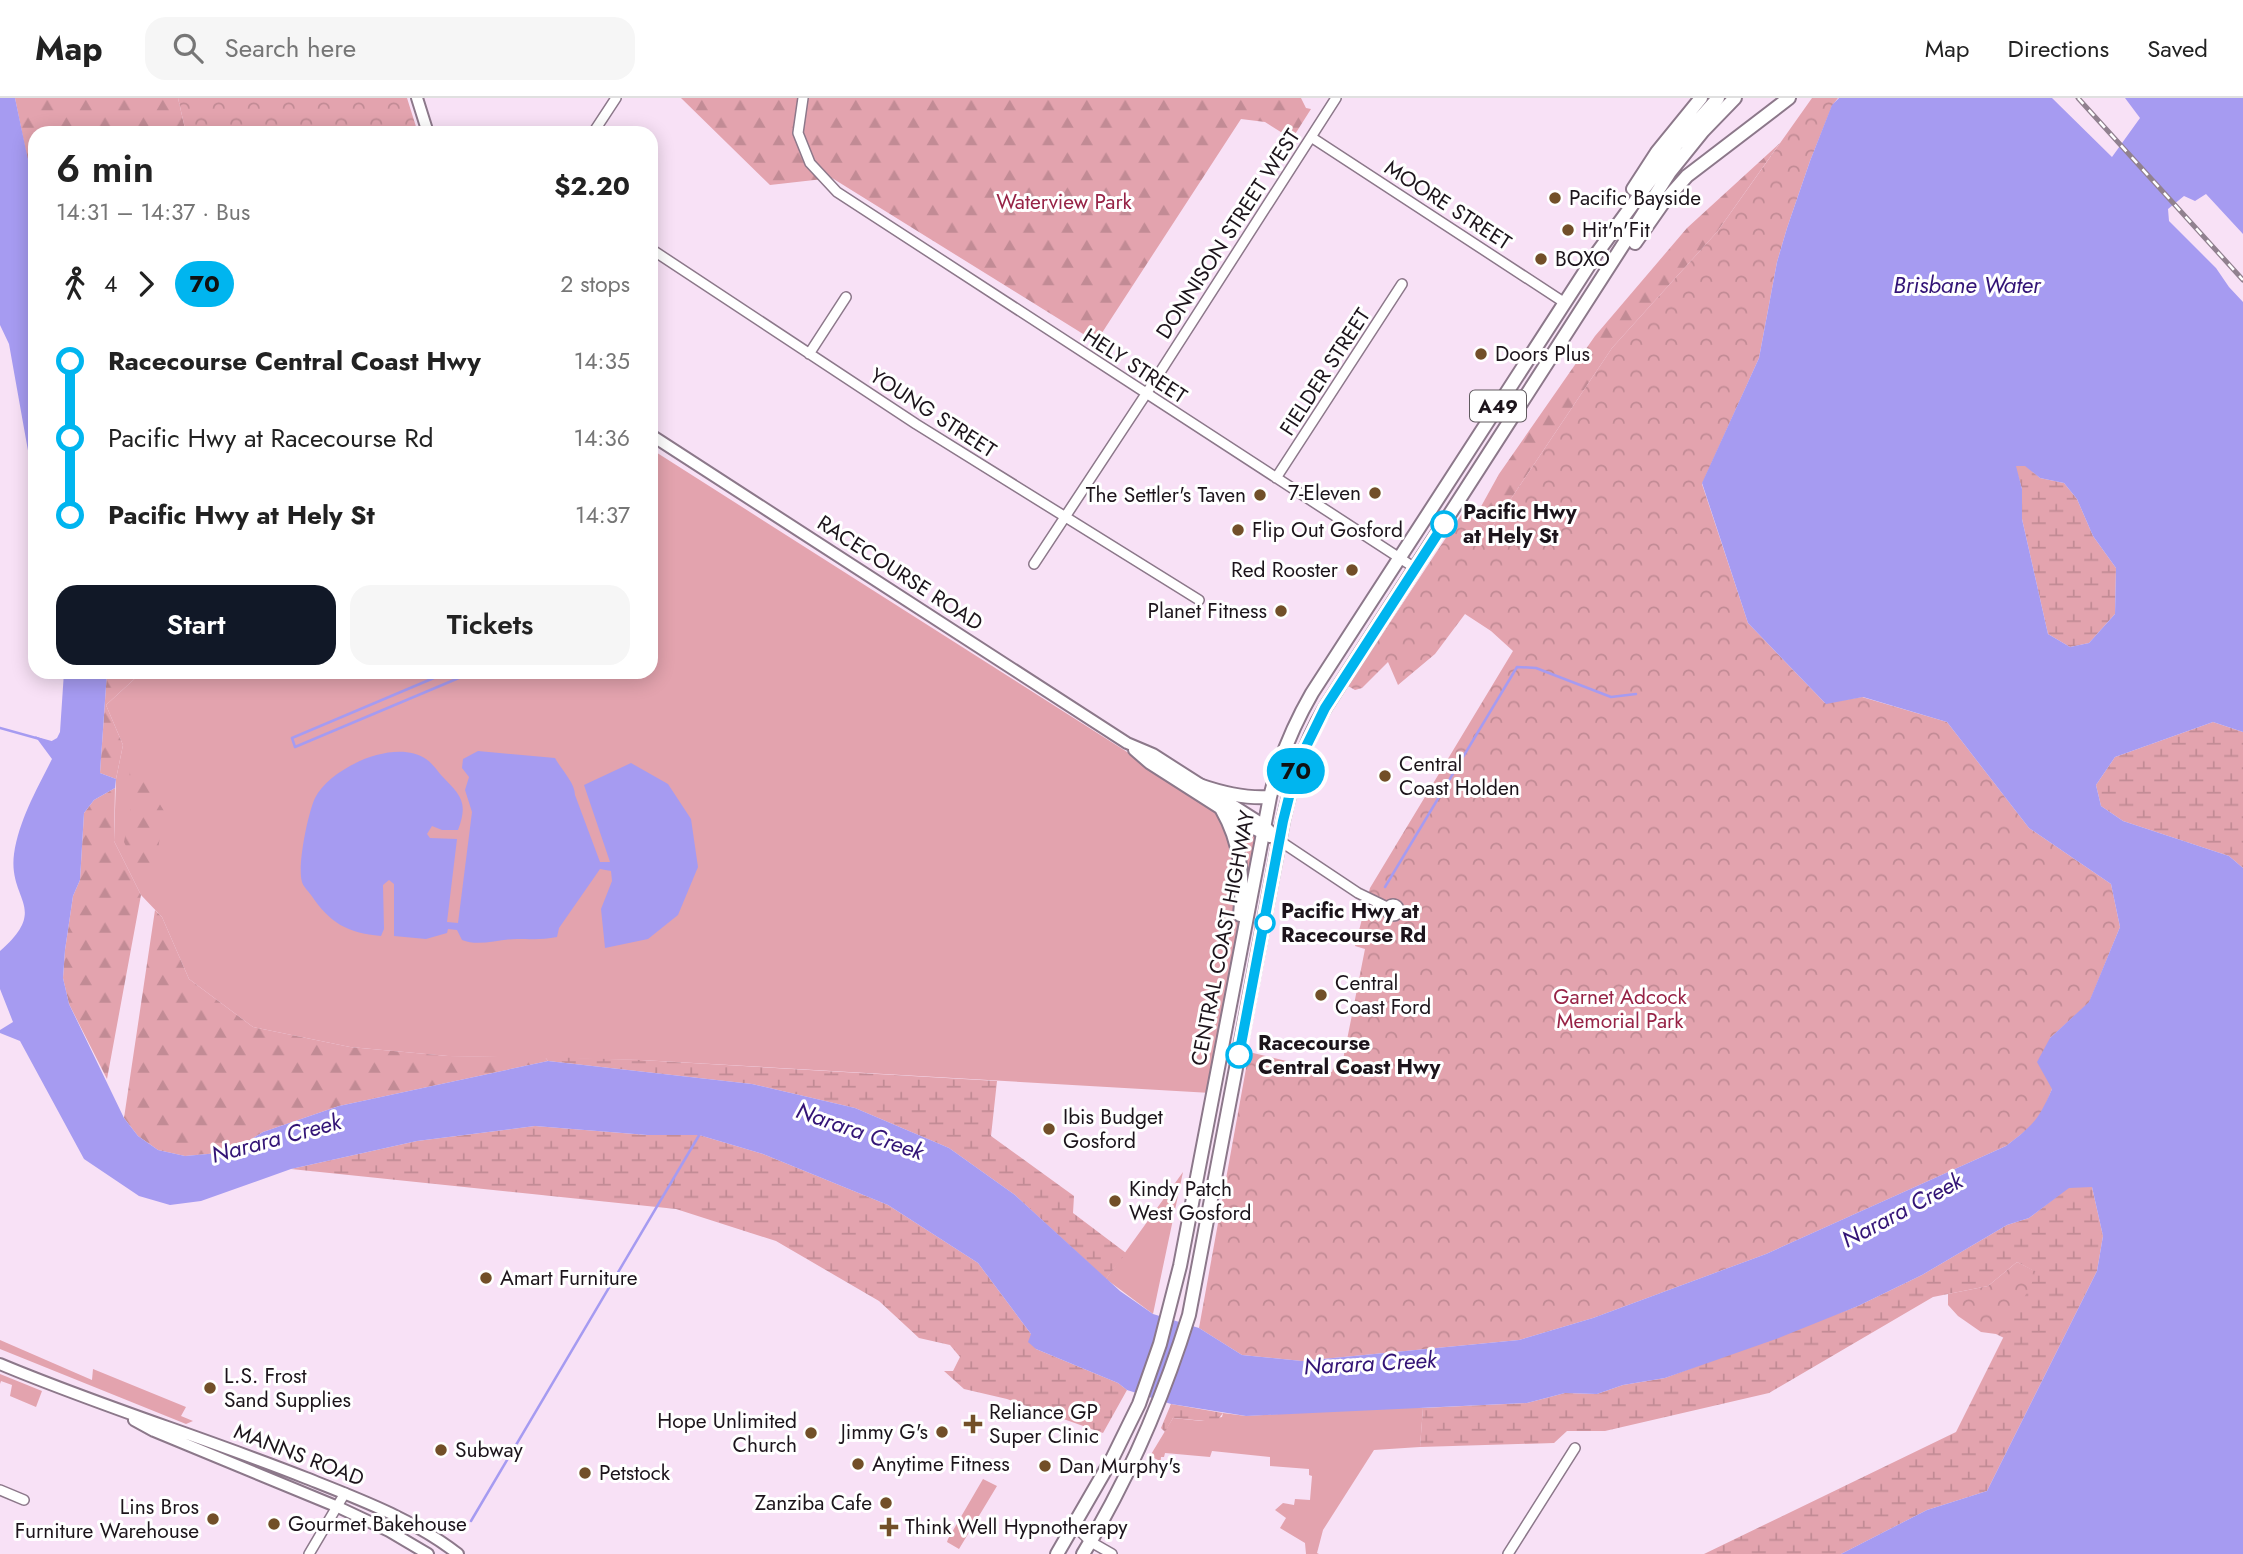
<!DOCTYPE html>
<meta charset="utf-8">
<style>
:root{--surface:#fff;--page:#f6f6f6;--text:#222;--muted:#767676;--line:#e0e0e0;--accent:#111827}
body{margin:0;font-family:Jost,sans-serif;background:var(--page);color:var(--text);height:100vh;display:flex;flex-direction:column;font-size:26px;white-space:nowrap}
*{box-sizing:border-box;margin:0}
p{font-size:23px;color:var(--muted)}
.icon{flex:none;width:38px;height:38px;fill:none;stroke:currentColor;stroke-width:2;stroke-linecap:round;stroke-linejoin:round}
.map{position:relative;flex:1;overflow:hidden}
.side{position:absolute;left:28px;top:28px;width:630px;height:553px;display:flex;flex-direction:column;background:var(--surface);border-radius:21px;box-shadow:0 4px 18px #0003}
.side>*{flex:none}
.badge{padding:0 14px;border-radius:23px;font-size:24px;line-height:46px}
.map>.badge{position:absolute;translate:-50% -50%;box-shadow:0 0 0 4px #fff}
.legs{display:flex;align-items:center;gap:10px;height:77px;padding:0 28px;font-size:23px}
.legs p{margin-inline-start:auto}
.head{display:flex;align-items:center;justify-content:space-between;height:119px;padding:0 28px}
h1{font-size:38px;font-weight:600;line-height:52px}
.cta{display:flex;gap:14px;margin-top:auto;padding:14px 28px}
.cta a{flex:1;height:80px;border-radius:21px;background:var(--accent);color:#fff;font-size:28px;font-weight:600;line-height:80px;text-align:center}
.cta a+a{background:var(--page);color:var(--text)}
ul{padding:0 28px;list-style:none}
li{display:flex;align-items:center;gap:24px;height:77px;font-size:26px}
li i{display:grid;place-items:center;width:10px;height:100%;margin:0 9px;background:currentColor}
li i::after{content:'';width:18px;height:18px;margin:-9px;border:5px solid;border-radius:50%;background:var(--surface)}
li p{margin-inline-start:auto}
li:first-child i{background:linear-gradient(#0000 50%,currentColor 0)}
li:last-child i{background:linear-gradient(currentColor 50%,#0000 0)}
header{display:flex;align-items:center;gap:42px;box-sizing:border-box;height:98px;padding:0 35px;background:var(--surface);border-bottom:2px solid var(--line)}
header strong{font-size:33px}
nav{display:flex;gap:38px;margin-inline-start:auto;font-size:24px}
.search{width:490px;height:63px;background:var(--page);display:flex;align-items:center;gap:18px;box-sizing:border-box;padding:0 24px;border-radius:21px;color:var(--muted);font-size:26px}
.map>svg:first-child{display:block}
.grass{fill:#e3a3ae}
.forest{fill:url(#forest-firs)}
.wetland{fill:url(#wetland-marsh)}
.park{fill:url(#park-crowns)}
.water{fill:#a69bf1;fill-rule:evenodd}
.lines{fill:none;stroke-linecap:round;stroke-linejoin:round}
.stream{stroke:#a69bf1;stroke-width:2.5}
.minor-casing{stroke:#8c788a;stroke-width:12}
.major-casing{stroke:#8c788a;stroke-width:14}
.highway-casing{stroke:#8c788a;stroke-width:16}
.minor{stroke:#fff;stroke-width:9}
.major{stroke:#fff;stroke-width:10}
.highway{stroke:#fff;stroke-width:12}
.rail-casing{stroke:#91818f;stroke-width:5}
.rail{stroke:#fff;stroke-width:2.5;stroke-dasharray:8;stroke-linecap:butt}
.line-1-casing{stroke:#fff;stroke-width:16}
.line-1{stroke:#00b5ef;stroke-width:10}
.poi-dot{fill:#724f28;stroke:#fff;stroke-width:2.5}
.stop-1-dot{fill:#fff;stroke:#00b5ef;stroke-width:3.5}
.labels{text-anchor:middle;stroke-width:6;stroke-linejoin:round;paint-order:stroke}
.shield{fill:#fff;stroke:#605a5f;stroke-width:2}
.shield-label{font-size:19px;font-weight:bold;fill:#1c141b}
.poi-label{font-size:21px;fill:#1c141b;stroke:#fff;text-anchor:start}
.park-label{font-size:21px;fill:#972346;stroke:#fff}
.street-label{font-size:21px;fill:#1c141b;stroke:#fff}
.stop-label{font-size:21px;font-weight:bold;fill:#1c141b;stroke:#fff;text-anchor:start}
.water-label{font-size:23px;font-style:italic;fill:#331476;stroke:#fff}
</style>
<header>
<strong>Map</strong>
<div class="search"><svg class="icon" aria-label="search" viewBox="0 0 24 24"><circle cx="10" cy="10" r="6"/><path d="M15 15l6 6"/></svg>Search here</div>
<nav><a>Map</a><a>Directions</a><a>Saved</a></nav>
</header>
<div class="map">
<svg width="2243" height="1456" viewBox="0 0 2243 1456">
<defs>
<pattern id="forest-firs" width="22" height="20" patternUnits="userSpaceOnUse" patternTransform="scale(1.75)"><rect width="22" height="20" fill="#e3a3ae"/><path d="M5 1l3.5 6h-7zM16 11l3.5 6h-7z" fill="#c28b95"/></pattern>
<pattern id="wetland-marsh" width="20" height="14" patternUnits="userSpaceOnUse" patternTransform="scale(1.75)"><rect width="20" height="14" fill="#e3a3ae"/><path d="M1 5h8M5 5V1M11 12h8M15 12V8" fill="none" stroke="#c28b95"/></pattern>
<pattern id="park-crowns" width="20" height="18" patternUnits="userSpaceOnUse" patternTransform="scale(1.75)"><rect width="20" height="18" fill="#e3a3ae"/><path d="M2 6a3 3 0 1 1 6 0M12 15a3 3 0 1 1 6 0" fill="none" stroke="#c28b95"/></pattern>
</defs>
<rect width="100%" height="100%" fill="#f8e1f6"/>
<path class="grass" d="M 651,351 L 1256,736 L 1211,995 L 641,962 L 448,958 L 350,949 L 253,929 L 189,881 L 162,819 L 141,797 L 114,743 L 116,681 L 123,647 L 106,607 L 142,574 L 651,574 Z
M 1183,1074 L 1153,1216 L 1106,1181 Z
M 0,1242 L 92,1282 L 93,1271 L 186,1309 L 181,1318 L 193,1323 L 186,1326 L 0,1251 Z
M 0,1276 L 42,1293 L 36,1309 L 10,1298 L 12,1287 L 1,1283 L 0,1286 Z
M 1383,1310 L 1423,1310 L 1420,1349 L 1374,1352 L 1323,1432 L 1317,1455 L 1319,1456 L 1306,1456 L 1305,1445 L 1280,1430 L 1286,1420 L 1275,1412 L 1283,1405 L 1294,1407 L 1295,1401 L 1310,1402 L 1312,1378 L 1309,1377 L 1309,1371 L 1270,1368 L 1270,1359 L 1212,1353 L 1210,1359 L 1165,1355 L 1164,1359 L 1161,1359 L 1160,1368 L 1155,1378 L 1150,1375 L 1158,1362 L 1150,1358 L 1173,1320 L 1202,1323 L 1222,1319 L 1223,1315 L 1246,1318 Z
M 983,1381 L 997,1388 L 959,1451 L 947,1444 L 948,1441 Z"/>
<path class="forest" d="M 15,0 L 178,0 L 186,35 L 35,35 L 35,99 Z
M 681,0 L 1301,0 L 1306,10 L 1311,11 L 1292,41 L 1265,24 L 1241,21 L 1096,244 L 832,80 L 770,87 Z
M 1780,45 L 1717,134 L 1612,250 L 1490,432 L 1476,423 L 1478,414 L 1499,376 L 1595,238 L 1687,130 Z
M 107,574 L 142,574 L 106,607 L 123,647 L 116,681 L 100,675 Z
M 136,660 L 136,677 L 144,680 L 164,713 L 156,764 L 137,771 L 124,744 L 132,703 L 129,691 L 130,664 Z
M 115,690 L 114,743 L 141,797 L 107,981 L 69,906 L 63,880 L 65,852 L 73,798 L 80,782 L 84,715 L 94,702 Z
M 155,812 L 162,819 L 189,881 L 253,929 L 350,949 L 448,958 L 545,959 L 548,963 L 339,1008 L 263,1034 L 230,1054 L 185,1058 L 158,1052 L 138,1038 L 124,1020 Z"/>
<path class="wetland" d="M 2025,367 L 2040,380 L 2064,385 L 2077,401 L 2093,438 L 2116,470 L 2115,516 L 2089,545 L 2070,549 L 2048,536 L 2022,421 L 2022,391 L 2015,368 Z
M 2213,624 L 2243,634 L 2243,770 L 2229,758 L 2123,723 L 2101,708 L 2096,687 L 2115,659 Z
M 545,959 L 641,962 L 997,983 L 991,1038 L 1074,1098 L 1073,1115 L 1126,1155 L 1106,1181 L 1015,1097 L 949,1050 L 855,1010 L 752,986 L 548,963 Z
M 535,1028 L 647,1037 L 699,1037 L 763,1056 L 888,1107 L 978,1165 L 1031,1236 L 1036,1251 L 1118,1285 L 1127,1292 L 1103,1335 L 1007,1301 L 964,1291 L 944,1273 L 953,1273 L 960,1259 L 950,1247 L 919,1240 L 879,1203 L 776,1143 L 676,1111 L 291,1071 L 417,1043 Z
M 2069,1089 L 2092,1089 L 2103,1138 L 2097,1173 L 1987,1393 L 1927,1412 L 1841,1456 L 1704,1456 L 1956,1334 L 2036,1174 L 2017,1164 L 1988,1188 L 1933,1199 L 1769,1295 L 1605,1333 L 1567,1333 L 1554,1345 L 1420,1349 L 1423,1310 L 1527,1305 L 1565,1295 L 1597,1296 L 1623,1287 L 1665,1280 L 1858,1208 L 1922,1177 L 2007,1127 L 2029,1120 Z
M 1171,1306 L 1223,1315 L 1216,1324 L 1173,1320 L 1165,1334 L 1161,1330 Z"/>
<path class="park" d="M 178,0 L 407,0 L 418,35 L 186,35 Z
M 1812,0 L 1838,0 L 1832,8 L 1810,63 L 1787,130 L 1777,164 L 1759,260 L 1702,386 L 1748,525 L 1825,605 L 1862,599 L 1947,624 L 2029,730 L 2111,786 L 2120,829 L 2089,905 L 2050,940 L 2052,991 L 2041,1018 L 2028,1031 L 2006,1048 L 1766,1156 L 1593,1220 L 1519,1242 L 1302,1263 L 1242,1257 L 1199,1230 L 1249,954 L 1332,974 L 1334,966 L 1342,967 L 1365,851 L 1355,848 L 1370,790 L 1513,553 L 1491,533 L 1465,516 L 1435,556 L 1398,587 L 1388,564 L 1362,590 L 1355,592 L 1348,588 L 1463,414 L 1490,432 L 1612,250 L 1717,134 Z
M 2017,1164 L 2037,1174 L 2004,1240 L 1996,1236 L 1981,1234 L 1958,1218 L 1948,1207 L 1948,1196 L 1988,1188 Z"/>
<path class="water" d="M 0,0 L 15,0 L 35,95 L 35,392 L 9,246 L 0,227 Z
M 1839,0 L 2052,0 L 2112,59 L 2140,20 L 2125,0 L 2243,0 L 2243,136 L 2206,96 L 2195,103 L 2184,98 L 2168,111 L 2169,123 L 2216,170 L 2229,189 L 2243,204 L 2243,634 L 2213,624 L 2115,659 L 2096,687 L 2101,708 L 2123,723 L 2229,758 L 2243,770 L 2243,1456 L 1841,1456 L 1927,1412 L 1987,1393 L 2097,1173 L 2103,1138 L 2092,1089 L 2069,1090 L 2029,1120 L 2007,1127 L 1922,1177 L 1858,1208 L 1776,1241 L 1665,1280 L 1623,1287 L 1597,1296 L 1565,1295 L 1527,1305 L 1246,1318 L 1171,1306 L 1127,1292 L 1118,1285 L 1036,1251 L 1028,1244 L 1031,1236 L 978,1165 L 888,1107 L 763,1056 L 699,1037 L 647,1037 L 535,1028 L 417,1043 L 291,1071 L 201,1103 L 170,1107 L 139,1098 L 84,1061 L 20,943 L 0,935 L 0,932 L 13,924 L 0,891 L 0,853 C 50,809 8,803 14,756 C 19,722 37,691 52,661 L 35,638 L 50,644 L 57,640 L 60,634 L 64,574 L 107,574 L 100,675 L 116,681 L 115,690 L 94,702 L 84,715 L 80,782 L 73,798 L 65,852 L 63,880 L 69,906 L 124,1020 L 138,1038 L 158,1052 L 185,1058 L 230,1054 L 263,1034 L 339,1008 L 548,963 L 752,986 L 855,1010 L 949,1050 L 1015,1097 L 1120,1193 L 1153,1216 L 1199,1230 L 1242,1257 L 1302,1263 L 1519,1242 L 1593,1220 L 1766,1156 L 2006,1048 C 2033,1027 2038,1023 2052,991 L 2037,964 L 2050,940 L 2089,904 L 2120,829 L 2111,786 L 2029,730 L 1947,624 L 1863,599 L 1826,606 L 1748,525 L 1702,385 L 1759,260 L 1777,164 L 1787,130 L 1810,63 L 1832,7 ZM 2016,368 L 2025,368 L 2040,380 L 2064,385 L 2077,401 L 2093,438 L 2116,470 L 2115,516 L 2089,545 L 2070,549 L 2048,536 L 2022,421 L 2022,391 Z
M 478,653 L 555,660 C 561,671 575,685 575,697 L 600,764 L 610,764 L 584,687 L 631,665 L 668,686 L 691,721 L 698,769 L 678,817 L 648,841 L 605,850 L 601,811 L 612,783 L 611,773 L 600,771 L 559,830 L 557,839 C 542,842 533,841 517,841 C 498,841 479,849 462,842 L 457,832 L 448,831 L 447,835 L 426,841 L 394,838 L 394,786 L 389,782 L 383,787 L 384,831 L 381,838 C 347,835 330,825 311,797 C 308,793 303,788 302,784 C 297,768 308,715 315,700 C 331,669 395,640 426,661 C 432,665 437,672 441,677 C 460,697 469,703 458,732 L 442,732 L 432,728 L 427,736 L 430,740 L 457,741 L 447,824 L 458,825 L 472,714 L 465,692 L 469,679 L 462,670 L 463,661 Z"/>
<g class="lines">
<path class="stream" d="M 448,574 L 292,640 L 295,649 L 473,574
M 0,630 L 54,645
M 1385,789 L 1517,569 L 1536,570 L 1611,599 L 1636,596
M 471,1423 L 701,1034"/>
<defs>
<path id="minor" d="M 803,0 L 798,35 L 810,65 L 837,94 L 1415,470
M 593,35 L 616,0
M 1311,39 L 1565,205
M 651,151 L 916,326 L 1199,502
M 809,256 L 846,199
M 1276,380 L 1402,186
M 1034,466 L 1146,296 L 1336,0
M 1280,743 L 1358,795 L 1387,809
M1387 812a6 6 0 1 1 12 0a6 6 0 1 1-12 0Z
M 0,1392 L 24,1402
M 1074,1427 L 1091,1444 L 1112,1456
M 309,1456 L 345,1395
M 1508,1456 L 1575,1350"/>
<path id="major" d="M 417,0 L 428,35
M 651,337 L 1127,645 L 1153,656 L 1264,727 L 1280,743
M 1134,652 L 1149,665 L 1246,727 L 1270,739
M 0,1266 C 100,1308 205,1340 306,1380 C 359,1401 413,1421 458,1456
M 134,1322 L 154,1333 L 338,1409 L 389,1433 L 428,1456"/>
<path id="highway" d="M 1633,91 L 1657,54 L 1701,0
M 1635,145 L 1663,105 L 1687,78 L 1789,0
M 1199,687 C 1222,695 1245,701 1270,699
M 1222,712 C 1241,745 1244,780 1240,817
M 1057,1456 L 1113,1359 L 1139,1306 L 1160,1246 L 1180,1168 L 1270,699 C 1279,661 1293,628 1312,595 L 1597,155 L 1677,46 L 1718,0
M 1083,1456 C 1129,1380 1163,1301 1189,1217 L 1283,723 C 1292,682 1304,646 1325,610 L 1670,74 L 1703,33 L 1735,0"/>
</defs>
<use href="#minor" class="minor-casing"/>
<use href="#major" class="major-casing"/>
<use href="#highway" class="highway-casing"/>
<use href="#minor" class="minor"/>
<use href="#major" class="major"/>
<use href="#highway" class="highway"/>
<defs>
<path id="rail" d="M 2078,0 L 2243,182"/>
</defs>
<use href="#rail" class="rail-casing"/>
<use href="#rail" class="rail"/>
</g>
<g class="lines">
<defs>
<path id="line-1" d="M 1239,957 L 1283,723 L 1297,667 L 1325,610 L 1444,426"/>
</defs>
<use href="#line-1" class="line-1-casing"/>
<use href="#line-1" class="line-1"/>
</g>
<g class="poi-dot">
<circle cx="1555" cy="100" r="7"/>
<circle cx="1568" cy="132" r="7"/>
<circle cx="1541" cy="161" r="7"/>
<circle cx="1481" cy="256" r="7"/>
<circle cx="1375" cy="395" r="7"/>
<circle cx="1260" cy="397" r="7"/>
<circle cx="1238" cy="432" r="7"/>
<circle cx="1352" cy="472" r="7"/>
<circle cx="1281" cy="513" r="7"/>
<circle cx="1385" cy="678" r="7"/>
<circle cx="1321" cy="897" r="7"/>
<circle cx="1049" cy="1031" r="7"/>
<circle cx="1115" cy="1103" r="7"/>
<circle cx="486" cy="1180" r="7"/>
<circle cx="210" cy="1290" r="7"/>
<path d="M969.5 1315.5h7v7h7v7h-7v7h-7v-7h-7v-7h7z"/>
<circle cx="942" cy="1334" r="7"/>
<circle cx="811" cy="1335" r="7"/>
<circle cx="441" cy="1352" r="7"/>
<circle cx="858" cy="1366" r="7"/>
<circle cx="1045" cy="1368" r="7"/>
<circle cx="585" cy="1375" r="7"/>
<circle cx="886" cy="1405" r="7"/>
<circle cx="213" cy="1421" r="7"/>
<circle cx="274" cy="1426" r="7"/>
<path d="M885.5 1418.5h7v7h7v7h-7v7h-7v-7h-7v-7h7z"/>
</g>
<g class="stop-1-dot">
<circle cx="1444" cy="426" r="12"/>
<circle cx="1265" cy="825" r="9"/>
<circle cx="1239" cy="957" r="12"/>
</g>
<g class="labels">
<rect class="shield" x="1470" y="292.5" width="56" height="31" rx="5"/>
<g class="shield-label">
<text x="1498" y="315">A49</text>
</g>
<g class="poi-label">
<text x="1569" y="107">Pacific Bayside</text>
<text x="1582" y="139">Hit'n'Fit</text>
<text x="1555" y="168">BOXO</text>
<text x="1495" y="263">Doors Plus</text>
<text x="1361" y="402" text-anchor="end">7-Eleven</text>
<text x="1246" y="404" text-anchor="end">The Settler's Taven</text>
<text x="1252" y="439">Flip Out Gosford</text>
<text x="1338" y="479" text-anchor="end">Red Rooster</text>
<text x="1267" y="520" text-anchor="end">Planet Fitness</text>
<text x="1399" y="673">Central<tspan x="1399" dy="24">Coast Holden</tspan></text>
<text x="1335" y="892">Central<tspan x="1335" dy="24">Coast Ford</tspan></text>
<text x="1063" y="1026">Ibis Budget<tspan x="1063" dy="24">Gosford</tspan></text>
<text x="1129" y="1098">Kindy Patch<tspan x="1129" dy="24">West Gosford</tspan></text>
<text x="500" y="1187">Amart Furniture</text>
<text x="224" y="1285">L.S. Frost<tspan x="224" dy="24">Sand Supplies</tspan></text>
<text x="989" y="1321">Reliance GP<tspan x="989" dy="24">Super Clinic</tspan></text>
<text x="797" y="1330" text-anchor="end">Hope Unlimited<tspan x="797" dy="24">Church</tspan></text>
<text x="928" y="1341" text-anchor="end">Jimmy G's</text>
<text x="455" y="1359">Subway</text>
<text x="872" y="1373">Anytime Fitness</text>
<text x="1059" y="1375">Dan Murphy's</text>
<text x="599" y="1382">Petstock</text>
<text x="872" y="1412" text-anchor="end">Zanziba Cafe</text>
<text x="199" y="1416" text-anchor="end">Lins Bros<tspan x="199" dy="24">Furniture Warehouse</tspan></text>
<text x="288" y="1433">Gourmet Bakehouse</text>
<text x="905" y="1436">Think Well Hypnotherapy</text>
</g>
<g class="park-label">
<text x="1064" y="111">Waterview Park</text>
<text x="1620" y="906">Garnet Adcock<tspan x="1620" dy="24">Memorial Park</tspan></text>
</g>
<g class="street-label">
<text transform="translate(1448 107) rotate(33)" y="7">MOORE STREET</text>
<text transform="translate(1228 136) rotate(-57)" y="7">DONNISON STREET WEST</text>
<text transform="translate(1135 268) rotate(33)" y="7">HELY STREET</text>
<text transform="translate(1325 274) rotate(-57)" y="7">FIELDER STREET</text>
<text transform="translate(933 315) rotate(33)" y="7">YOUNG STREET</text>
<text transform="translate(900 475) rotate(33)" y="7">RACECOURSE ROAD</text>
<text transform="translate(1223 840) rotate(-79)" y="7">CENTRAL COAST HIGHWAY</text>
<text transform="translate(299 1357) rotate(21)" y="7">MANNS ROAD</text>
</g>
<g class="stop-label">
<text x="1463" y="421">Pacific Hwy<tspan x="1463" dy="24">at Hely St</tspan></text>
<text x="1281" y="820">Pacific Hwy at<tspan x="1281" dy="24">Racecourse Rd</tspan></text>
<text x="1258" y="952">Racecourse<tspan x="1258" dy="24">Central Coast Hwy</tspan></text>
</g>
<g class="water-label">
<text x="1967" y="195">Brisbane Water</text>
<text transform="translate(860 1033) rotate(19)" y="8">Narara Creek</text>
<text transform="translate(276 1040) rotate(-15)" y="8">Narara Creek</text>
<text transform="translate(1902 1112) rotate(-28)" y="8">Narara Creek</text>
<text transform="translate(1370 1265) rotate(-3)" y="8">Narara Creek</text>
</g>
</g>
</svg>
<b class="badge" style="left:1296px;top:673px;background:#00b5ef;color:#111">70</b>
<section class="side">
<div class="head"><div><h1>6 min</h1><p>14:31 – 14:37 · Bus</p></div><b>$2.20</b></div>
<div class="legs"><svg class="icon" aria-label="walk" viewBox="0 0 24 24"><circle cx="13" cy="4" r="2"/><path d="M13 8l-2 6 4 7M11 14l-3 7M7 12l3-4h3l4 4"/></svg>4<svg class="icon" aria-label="forward" viewBox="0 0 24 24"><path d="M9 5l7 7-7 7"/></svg><b class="badge" style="background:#00b5ef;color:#111">70</b><p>2 stops</p></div>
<ul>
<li><i style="color:#00b5ef"></i><b>Racecourse Central Coast Hwy</b><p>14:35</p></li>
<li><i style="color:#00b5ef"></i><span>Pacific Hwy at Racecourse Rd</span><p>14:36</p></li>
<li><i style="color:#00b5ef"></i><b>Pacific Hwy at Hely St</b><p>14:37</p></li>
</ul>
<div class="cta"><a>Start</a><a>Tickets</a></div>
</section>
</div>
